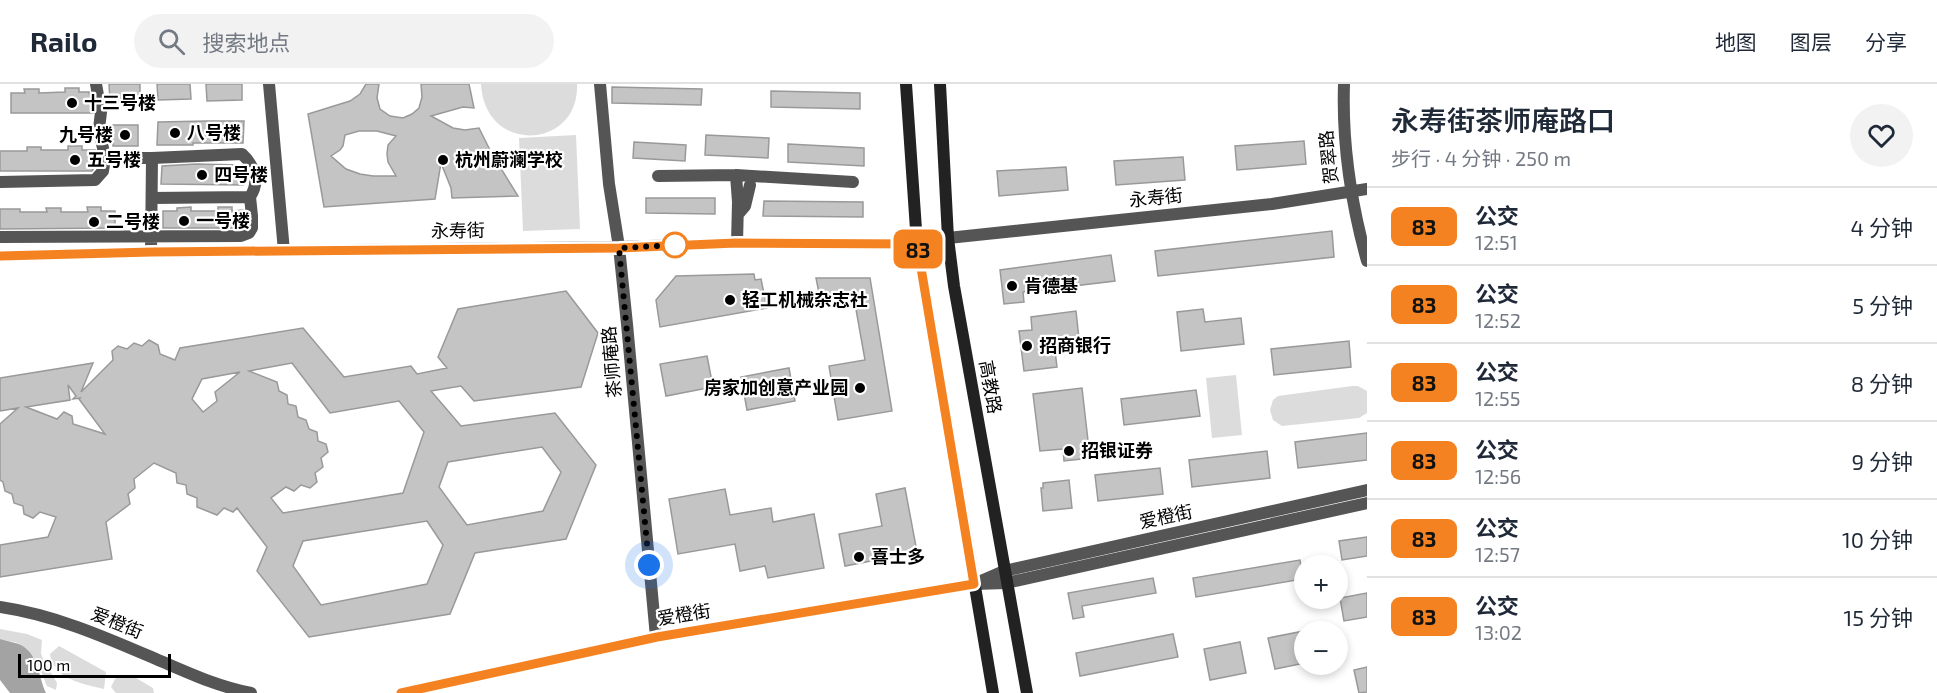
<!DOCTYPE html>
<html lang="zh">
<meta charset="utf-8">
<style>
:root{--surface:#fff;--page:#f2f2f3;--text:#1f2937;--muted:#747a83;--line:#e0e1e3}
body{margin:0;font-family:"Exo 2","Noto Sans SC",sans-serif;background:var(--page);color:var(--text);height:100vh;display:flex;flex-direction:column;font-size:22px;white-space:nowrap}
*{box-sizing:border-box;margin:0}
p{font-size:20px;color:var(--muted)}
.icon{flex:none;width:33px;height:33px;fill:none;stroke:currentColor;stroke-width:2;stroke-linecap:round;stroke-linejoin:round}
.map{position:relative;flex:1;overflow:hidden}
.drawer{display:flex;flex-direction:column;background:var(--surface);width:570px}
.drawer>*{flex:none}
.badge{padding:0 12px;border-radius:9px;font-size:21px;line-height:39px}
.buttons{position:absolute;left:1294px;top:471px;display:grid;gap:12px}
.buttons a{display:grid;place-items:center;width:54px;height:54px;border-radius:50%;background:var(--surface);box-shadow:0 3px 9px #0003;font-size:30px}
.scale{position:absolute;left:18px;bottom:15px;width:153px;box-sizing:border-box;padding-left:6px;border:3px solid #000;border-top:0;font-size:16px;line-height:21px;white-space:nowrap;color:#000;-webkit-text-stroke:4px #fff;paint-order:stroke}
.you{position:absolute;width:30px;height:30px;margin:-15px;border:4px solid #fff;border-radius:50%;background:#1a73e8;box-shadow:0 0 0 9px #1a73e833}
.map>.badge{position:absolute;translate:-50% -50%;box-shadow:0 0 0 3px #fff}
.round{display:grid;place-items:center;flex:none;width:63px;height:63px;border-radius:32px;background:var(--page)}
.head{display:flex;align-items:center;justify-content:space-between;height:102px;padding:0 24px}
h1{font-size:28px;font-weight:600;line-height:45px}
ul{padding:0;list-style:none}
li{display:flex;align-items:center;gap:18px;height:78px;padding:0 24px;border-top:2px solid var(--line)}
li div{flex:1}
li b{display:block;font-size:22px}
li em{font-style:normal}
li .badge{min-width:66px;font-weight:700;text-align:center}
header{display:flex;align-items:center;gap:36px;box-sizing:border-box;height:84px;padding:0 30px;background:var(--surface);border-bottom:2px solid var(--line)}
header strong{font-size:28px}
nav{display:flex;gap:33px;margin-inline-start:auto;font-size:21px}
.search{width:420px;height:54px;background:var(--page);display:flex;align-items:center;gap:15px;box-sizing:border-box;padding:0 21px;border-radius:33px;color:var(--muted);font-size:22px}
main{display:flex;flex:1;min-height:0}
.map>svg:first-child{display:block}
.green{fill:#dcdcdc}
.water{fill:#a3a3a3}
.building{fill:#c4c4c4;stroke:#999;stroke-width:1.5;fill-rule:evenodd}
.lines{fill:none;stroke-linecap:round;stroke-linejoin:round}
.minor{stroke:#555;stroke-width:12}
.tertiary{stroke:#555;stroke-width:12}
.secondary{stroke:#222;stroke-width:12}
.line-casing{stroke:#fff;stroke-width:14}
.line{stroke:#f58220;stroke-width:9}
.walk{stroke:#000;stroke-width:6;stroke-dasharray:0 10.8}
.poi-dot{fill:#000;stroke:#fff;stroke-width:2}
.stop-dot{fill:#fff;stroke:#f58220;stroke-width:3}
.labels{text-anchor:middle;stroke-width:4.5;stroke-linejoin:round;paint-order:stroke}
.poi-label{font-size:18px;font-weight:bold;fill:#000;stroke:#fff;text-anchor:start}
.street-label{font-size:18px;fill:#000;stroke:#fff}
</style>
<header>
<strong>Railo</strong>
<div class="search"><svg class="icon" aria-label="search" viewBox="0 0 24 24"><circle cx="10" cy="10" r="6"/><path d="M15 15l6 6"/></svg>搜索地点</div>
<nav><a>地图</a><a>图层</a><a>分享</a></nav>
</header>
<main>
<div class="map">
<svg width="1367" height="609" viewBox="0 0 1367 609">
<rect width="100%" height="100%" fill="#fff"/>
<path class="green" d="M 481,0 L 577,0 C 580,65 485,72 481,0 Z
M 576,51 L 580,145 L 523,147 L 519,54 Z
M 1236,291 L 1242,351 L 1212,354 L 1206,294 Z
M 1352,302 L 1358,302 L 1367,307 L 1367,329 L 1359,334 L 1282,342 L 1273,336 L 1270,326 L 1273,316 L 1278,312 Z
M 0,545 L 27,550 L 42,556 L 41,569 L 43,575 L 57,599 L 56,606 L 47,602 C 41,587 35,568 20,560 C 14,557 6,557 0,555 Z
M 59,562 L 106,588 L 104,605 C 83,600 53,595 50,570 Z
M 123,591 L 136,594 L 153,604 L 154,609 L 116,609 L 111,603 L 115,595 Z"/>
<path class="water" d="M 0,555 C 6,557 13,558 19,560 C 39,569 38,592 46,609 L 10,609 L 0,596 Z"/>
<path class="building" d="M 109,0 L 140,0 L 140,18 L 110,18 Z
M 157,0 L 190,0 L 191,15 L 158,16 Z
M 206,0 L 242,0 L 242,16 L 207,17 Z
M 366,0 L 379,0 L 377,14 L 380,25 L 390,32 L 403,34 L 412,30 L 419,24 L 422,13 L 421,0 L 469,0 L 474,24 L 463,23 L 431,32 L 453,44 L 465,46 L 479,44 L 492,70 L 518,112 L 452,114 L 451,104 L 441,79 L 435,115 L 324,123 L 308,30 L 350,17 L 360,10 ZM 359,47 L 377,47 L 396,52 L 388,61 L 387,70 L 388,78 L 396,92 L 373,92 L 360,90 L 346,85 L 331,72 L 340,66 L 343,62 L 345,51 Z
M 612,3 L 702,5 L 701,21 L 612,19 Z
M 65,4 L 79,4 L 79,8 L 89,8 L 93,29 L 11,29 L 11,9 L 25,9 L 24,5 L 39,5 L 39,9 L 65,8 Z
M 771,7 L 860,9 L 860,25 L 771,23 Z
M 207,37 L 244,37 L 243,59 L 193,59 L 193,61 L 157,61 L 158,38 Z
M 113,41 L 138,41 L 138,62 L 113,62 Z
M 706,51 L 769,54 L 768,74 L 705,71 Z
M 1304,57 L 1306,80 L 1237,86 L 1235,62 Z
M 634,58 L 686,61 L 685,77 L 633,74 Z
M 788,60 L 864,64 L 864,82 L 788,78 Z
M 68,62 L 82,62 L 82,66 L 95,66 L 95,82 L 92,87 L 0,87 L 0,67 L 27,67 L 27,63 L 41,63 L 41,66 L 68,66 Z
M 1183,73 L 1185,96 L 1116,101 L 1114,77 Z
M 196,80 L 241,81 L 243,84 L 243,101 L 161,100 L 162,82 Z
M 1066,83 L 1068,106 L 999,112 L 997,87 Z
M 646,114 L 715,114 L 715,130 L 646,129 Z
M 764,117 L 863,118 L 863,133 L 763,132 Z
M 87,123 L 101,123 L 101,127 L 115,127 L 115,144 L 0,145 L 0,125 L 20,125 L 20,128 L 47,128 L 46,124 L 61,124 L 61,128 L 88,128 Z
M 191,123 L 191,127 L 218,127 L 218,123 L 232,123 L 232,127 L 243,126 L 244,142 L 239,144 L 163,144 L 163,127 L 177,127 L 177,124 Z
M 1332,147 L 1334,173 L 1158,192 L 1155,167 Z
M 1111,171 L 1115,197 L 1023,208 L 1024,218 L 1004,220 L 1000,186 Z
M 754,190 L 755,196 L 761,195 L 767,224 L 660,243 L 656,216 L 676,192 Z
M 816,194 L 870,194 L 892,327 L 838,336 L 829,282 L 865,276 L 854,214 L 821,219 Z
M 566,207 L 598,249 L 581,303 L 474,317 L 461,302 L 431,307 L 461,342 L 555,329 L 596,381 L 566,455 L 475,469 L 450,530 L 309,553 L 257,487 L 267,463 L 237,424 L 233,428 L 224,424 L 217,431 L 197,423 L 197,414 L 187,410 L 186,401 L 177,399 L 176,389 L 154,379 L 134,395 L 135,404 L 128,410 L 130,420 L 106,438 L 112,475 L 0,493 L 0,461 L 48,453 L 56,433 L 40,428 L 33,434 L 24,430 L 23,422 L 14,419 L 12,410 L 5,407 L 3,398 L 0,396 L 0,340 L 18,324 L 0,327 L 0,294 L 93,279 L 81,308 L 113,276 L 112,267 L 118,262 L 127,265 L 134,259 L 142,262 L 149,256 L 158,261 L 160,270 L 175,276 L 180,264 L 303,244 L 344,293 L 411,282 L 417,290 L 447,284 L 438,273 L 458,225 ZM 292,279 L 330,329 L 399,317 L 424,348 L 403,409 L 283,429 L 271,414 L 286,403 L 294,407 L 301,401 L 310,404 L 317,398 L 315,389 L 323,383 L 321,374 L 328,368 L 326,360 L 318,357 L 317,348 L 309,345 L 306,336 L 298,333 L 296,322 L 288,320 L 287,311 L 279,307 L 277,298 L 249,287 ZM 240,288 L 215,308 L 217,317 L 203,328 L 192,315 L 202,295 ZM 68,301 L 76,312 L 73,315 L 80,314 L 79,315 L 105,350 L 73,340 L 72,332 L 64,328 L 57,335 L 26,323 L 70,316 ZM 542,363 L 561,388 L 543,427 L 467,441 L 439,403 L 448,378 ZM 427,437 L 443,461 L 427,500 L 321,521 L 293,482 L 303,457 Z
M 1203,225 L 1205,238 L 1241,234 L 1244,260 L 1181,267 L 1177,228 Z
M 1076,227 L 1079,255 L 1054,258 L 1057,283 L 1024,287 L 1019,247 L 1032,246 L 1031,233 Z
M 1349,257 L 1351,283 L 1274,291 L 1271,265 Z
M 707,272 L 713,303 L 666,312 L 660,280 Z
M 789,284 L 795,317 L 747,326 L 741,293 Z
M 1082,304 L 1090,374 L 1064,377 L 1063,365 L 1040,367 L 1033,310 Z
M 1196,306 L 1200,332 L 1124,341 L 1121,315 Z
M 1367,349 L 1367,376 L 1298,384 L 1295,358 Z
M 1267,367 L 1270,394 L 1192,403 L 1189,376 Z
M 1160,384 L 1163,410 L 1098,417 L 1095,391 Z
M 1069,396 L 1072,424 L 1043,427 L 1041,404 L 1043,404 L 1043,399 Z
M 905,404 L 917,468 L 845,482 L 839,450 L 882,442 L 876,410 Z
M 725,405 L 730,431 L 771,424 L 773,438 L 814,430 L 824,484 L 768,494 L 765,482 L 740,487 L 735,460 L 678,470 L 669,415 Z
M 1367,453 L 1367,472 L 1342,476 L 1339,457 Z
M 1300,476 L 1303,495 L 1196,513 L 1193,494 Z
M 1153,494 L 1156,509 L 1082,522 L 1084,533 L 1073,535 L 1068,509 Z
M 1367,509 L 1367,533 L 1344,537 L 1340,514 Z
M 1304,547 L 1305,579 L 1275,585 L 1268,554 Z
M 1173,550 L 1178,573 L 1080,592 L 1076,569 Z
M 1240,558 L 1246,589 L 1210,596 L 1204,565 Z
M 1367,583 L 1367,608 L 1359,609 L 1354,586 Z"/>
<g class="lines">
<path class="minor" d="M 96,0 L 101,28 L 99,45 L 105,74
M 269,0 L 284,167
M 600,0 L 609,100 L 619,163 L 627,240 L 656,553
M 658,92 L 736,91
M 0,98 L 95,96 L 103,87 L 105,74 L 152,74
M 739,129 L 745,122 L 750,101
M 0,153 L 241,152 L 249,149 L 252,144 L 252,132 L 250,113
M 737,159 L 738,118 L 736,91 L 853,98
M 151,168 L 152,74 L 242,70 C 255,82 260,98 250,113 L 152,114
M 0,172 L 151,168 L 619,163 L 737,159 L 917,160"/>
<path class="tertiary" d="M 1344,0 C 1342,60 1351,119 1367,177
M 948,154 L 1272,120 L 1367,105
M 981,497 L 1004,487 L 1367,406
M 0,523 C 55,531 105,553 156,575 C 189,589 216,602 251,609
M 401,609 L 656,553 L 974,500 L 1006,499 L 1367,419"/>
<path class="secondary" d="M 906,0 L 917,160 L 993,609
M 940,0 L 948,154 L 954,202 L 1027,609"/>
</g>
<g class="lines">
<defs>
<path id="line" d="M 0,172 L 152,168 L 619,164 L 736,159 L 917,160 L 974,500 L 657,553 L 401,609"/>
</defs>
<use href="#line" class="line-casing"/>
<use href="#line" class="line"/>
<path class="walk" d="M 649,481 L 619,164 L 676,161 L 675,161"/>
</g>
<g class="poi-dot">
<circle cx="72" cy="19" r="6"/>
<circle cx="175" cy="49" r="6"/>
<circle cx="125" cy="51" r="6"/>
<circle cx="75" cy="76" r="6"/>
<circle cx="443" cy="76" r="6"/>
<circle cx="202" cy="91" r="6"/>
<circle cx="184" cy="137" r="6"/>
<circle cx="94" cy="138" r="6"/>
<circle cx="1012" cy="202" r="6"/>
<circle cx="730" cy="216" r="6"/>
<circle cx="1027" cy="262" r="6"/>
<circle cx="860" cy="304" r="6"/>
<circle cx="1069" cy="367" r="6"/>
<circle cx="859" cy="473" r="6"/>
</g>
<circle class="stop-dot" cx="675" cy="161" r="12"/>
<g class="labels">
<g class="poi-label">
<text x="84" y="25">十三号楼</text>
<text x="187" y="55">八号楼</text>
<text x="113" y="57" text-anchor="end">九号楼</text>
<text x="87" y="82">五号楼</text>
<text x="455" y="82">杭州蔚澜学校</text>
<text x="214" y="97">四号楼</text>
<text x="196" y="143">一号楼</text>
<text x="106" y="144">二号楼</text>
<text x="1024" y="208">肯德基</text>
<text x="742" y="222">轻工机械杂志社</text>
<text x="1039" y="268">招商银行</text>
<text x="848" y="310" text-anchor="end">房家加创意产业园</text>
<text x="1081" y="373">招银证券</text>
<text x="871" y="479">喜士多</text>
</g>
<g class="street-label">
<text transform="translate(1329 73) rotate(-96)" y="6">贺翠路</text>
<text transform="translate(1156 114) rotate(-6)" y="6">永寿街</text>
<text transform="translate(458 147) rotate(-1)" y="6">永寿街</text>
<text transform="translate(612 278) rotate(-95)" y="6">茶师庵路</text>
<text transform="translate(990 303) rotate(80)" y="6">高教路</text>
<text transform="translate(1166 433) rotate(-12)" y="6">爱橙街</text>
<text transform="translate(684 531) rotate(-9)" y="6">爱橙街</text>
<text transform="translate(117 539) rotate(22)" y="6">爱橙街</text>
</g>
</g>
</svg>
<div class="buttons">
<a>+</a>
<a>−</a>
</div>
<div class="scale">100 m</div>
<div class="you" style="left:649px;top:481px"></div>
<b class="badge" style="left:918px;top:165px;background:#f58220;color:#111">83</b>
</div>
<section class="drawer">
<div class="head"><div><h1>永寿街茶师庵路口</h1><p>步行 · 4 分钟 · 250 m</p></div><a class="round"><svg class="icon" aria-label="heart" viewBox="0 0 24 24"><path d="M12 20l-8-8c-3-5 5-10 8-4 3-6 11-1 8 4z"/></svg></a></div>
<ul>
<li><span class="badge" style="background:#f58220;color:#111">83</span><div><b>公交</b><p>12:51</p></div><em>4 分钟</em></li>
<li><span class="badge" style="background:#f58220;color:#111">83</span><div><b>公交</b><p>12:52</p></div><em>5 分钟</em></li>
<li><span class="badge" style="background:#f58220;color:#111">83</span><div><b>公交</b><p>12:55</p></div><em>8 分钟</em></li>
<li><span class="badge" style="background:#f58220;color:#111">83</span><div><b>公交</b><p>12:56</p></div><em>9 分钟</em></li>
<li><span class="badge" style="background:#f58220;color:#111">83</span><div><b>公交</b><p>12:57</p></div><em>10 分钟</em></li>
<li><span class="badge" style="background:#f58220;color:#111">83</span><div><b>公交</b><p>13:02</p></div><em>15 分钟</em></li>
</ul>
</section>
</main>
